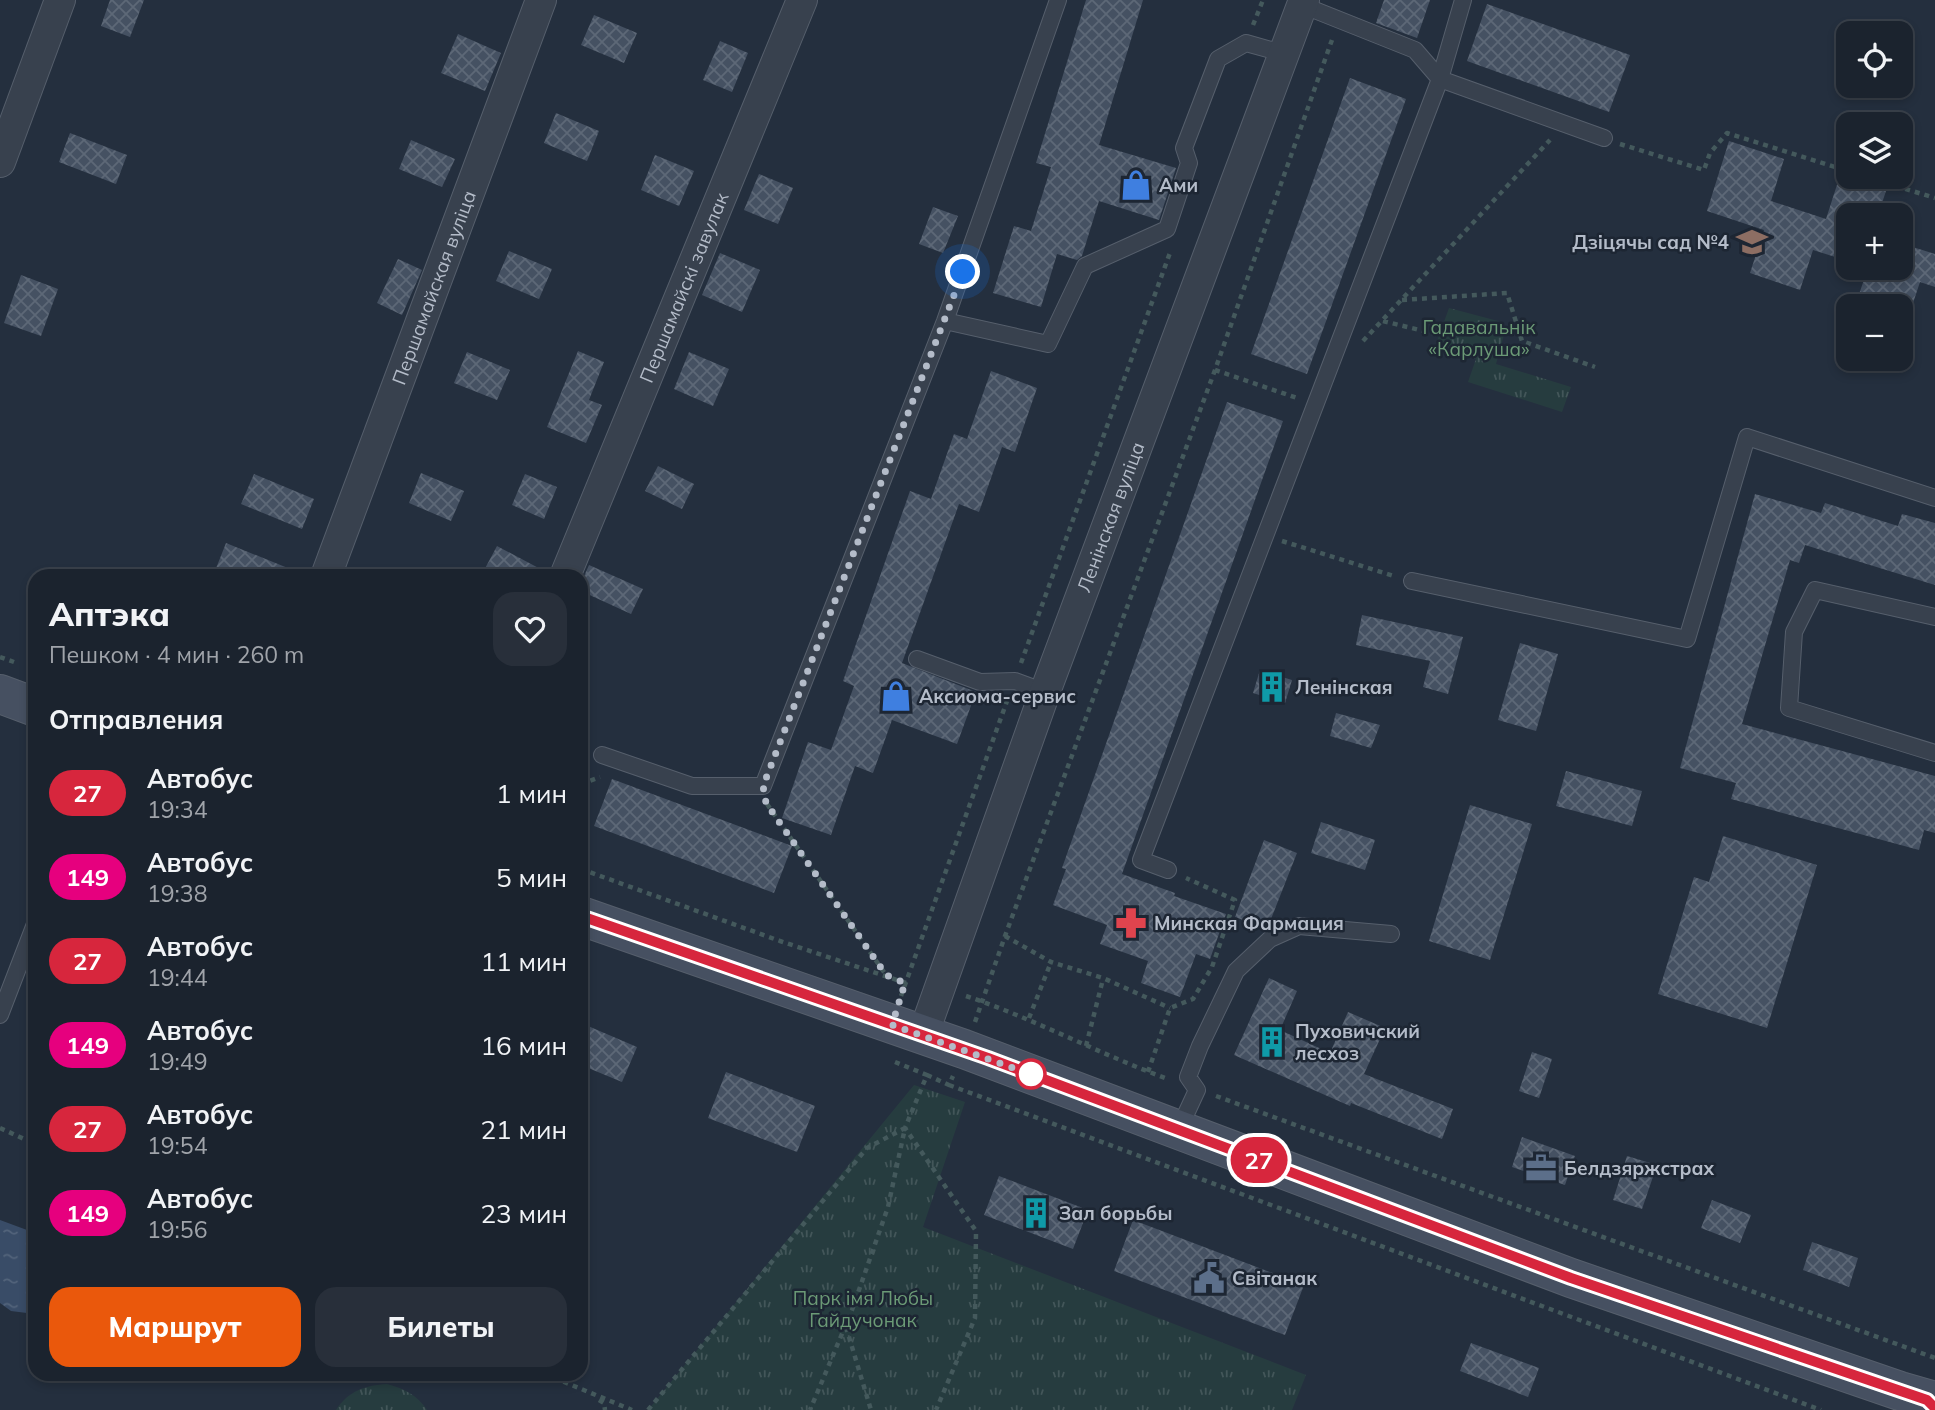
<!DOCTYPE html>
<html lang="ru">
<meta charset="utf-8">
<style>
:root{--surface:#1b232e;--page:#282f3a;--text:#f1f3f6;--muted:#a0a4aa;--line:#39404a;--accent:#ea580c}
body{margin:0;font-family:Mulish,sans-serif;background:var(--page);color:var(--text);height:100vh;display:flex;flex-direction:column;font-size:26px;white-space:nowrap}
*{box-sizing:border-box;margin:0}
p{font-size:23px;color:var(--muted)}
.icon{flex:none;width:38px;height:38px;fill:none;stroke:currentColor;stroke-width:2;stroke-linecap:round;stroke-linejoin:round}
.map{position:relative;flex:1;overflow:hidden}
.side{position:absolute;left:28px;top:569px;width:560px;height:812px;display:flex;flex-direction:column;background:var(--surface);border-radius:21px;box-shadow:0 4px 10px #0003,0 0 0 2px var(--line)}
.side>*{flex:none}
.badge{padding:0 14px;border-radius:23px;font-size:24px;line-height:46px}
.tools{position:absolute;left:1836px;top:21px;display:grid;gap:14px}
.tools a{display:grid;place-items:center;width:77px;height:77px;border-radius:14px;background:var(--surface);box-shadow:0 4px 10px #0003,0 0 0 2px var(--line);font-size:35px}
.you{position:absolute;width:35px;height:35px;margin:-18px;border:5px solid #fff;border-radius:50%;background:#1a73e8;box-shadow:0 0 0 10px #1a73e833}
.map>.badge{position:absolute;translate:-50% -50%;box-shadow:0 0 0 4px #fff}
h2{padding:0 21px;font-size:26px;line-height:63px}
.round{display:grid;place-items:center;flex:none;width:74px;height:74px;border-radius:21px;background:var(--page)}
.summary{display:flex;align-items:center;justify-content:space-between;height:119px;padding:0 21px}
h1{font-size:33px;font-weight:800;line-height:52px}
.cta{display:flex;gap:14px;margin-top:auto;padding:14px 21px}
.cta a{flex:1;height:80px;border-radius:21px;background:var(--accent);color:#fff;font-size:28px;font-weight:800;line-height:80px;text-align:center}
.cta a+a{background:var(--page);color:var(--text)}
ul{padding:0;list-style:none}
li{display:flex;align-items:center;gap:21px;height:84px;padding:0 21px}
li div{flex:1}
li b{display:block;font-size:26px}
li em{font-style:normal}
li .badge{min-width:77px;font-weight:700;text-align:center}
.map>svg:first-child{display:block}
.park{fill:url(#park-tufts)}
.water{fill:url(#water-ripples)}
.building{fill:url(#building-cross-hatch)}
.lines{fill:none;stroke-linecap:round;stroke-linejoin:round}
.lane-casing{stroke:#565f6c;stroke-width:18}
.street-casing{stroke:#565f6c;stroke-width:32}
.secondary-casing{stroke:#565f6c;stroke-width:40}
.path{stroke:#44595c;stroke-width:4.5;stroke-dasharray:5 5;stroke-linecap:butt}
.lane{stroke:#38414e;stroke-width:16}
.street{stroke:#38414e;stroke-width:30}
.secondary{stroke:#465061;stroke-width:38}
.line-casing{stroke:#fff;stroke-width:16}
.line{stroke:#d7263d;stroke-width:10}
.walk{stroke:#b4bcc9;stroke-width:7;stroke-dasharray:0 12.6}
.stop-dot{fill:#fff;stroke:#d7263d;stroke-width:3.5}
.labels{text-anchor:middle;stroke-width:5;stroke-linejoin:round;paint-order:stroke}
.poi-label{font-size:19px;font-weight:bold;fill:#b4bcc9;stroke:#1d2633;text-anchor:start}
.street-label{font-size:19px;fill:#b4bcc9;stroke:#1d2633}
.park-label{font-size:19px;fill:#6b9a76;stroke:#1d2633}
</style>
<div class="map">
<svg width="1935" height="1410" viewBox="0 0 1935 1410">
<defs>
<pattern id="park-tufts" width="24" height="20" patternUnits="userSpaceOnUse" patternTransform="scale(1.75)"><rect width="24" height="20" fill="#263c3f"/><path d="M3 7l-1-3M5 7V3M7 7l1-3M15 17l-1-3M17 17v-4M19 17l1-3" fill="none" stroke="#435659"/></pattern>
<pattern id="water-ripples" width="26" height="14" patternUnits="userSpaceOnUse" patternTransform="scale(1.75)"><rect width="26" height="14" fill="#394c67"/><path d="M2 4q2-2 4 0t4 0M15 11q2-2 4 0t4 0" fill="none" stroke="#53647b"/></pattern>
<pattern id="building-cross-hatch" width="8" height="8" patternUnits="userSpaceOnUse" patternTransform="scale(1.75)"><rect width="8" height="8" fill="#455162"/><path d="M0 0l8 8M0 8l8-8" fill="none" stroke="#5d6877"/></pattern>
</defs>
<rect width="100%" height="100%" fill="#242f3e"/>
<path class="park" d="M 1449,308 L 1498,321 L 1505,331 L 1496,364 L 1571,387 L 1562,412 L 1468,382 L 1476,359 L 1436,344 Z
M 914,1085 L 965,1102 L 923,1227 L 1306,1375 L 1292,1410 L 648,1410 Z
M 387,1384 C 405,1389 417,1395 427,1410 L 336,1410 C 348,1391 366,1385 387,1384 Z"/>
<path class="water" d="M 0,1220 L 35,1233 L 35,1314 L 11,1311 L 0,1303 Z"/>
<path class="building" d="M 110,0 L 144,0 L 130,37 L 101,26 Z
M 1086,0 L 1143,0 L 1099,145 L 1176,168 L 1159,220 L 1099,201 L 1082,256 L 1077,260 L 1057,254 L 1041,307 L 993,293 L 1014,226 L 1031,231 L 1051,167 L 1036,163 Z
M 1384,0 L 1430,0 L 1417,38 L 1376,23 Z
M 1487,4 L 1630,55 L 1609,112 L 1467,61 Z
M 594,15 L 637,33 L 624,63 L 581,45 Z
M 458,34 L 501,53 L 485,91 L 441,73 Z
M 720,41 L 748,53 L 732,92 L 703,80 Z
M 1350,78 L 1406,99 L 1307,374 L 1251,354 Z
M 556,113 L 599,131 L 587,161 L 544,143 Z
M 70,133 L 127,155 L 116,184 L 59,162 Z
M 411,140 L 455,159 L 442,187 L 399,169 Z
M 1729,141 L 1784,159 L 1771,201 L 1826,219 L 1844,163 L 1848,164 L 1848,178 L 1886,191 L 1878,215 L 1848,215 L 1848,261 L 1813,250 L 1800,290 L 1750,273 L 1764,230 L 1707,211 Z
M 655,155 L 694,171 L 679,206 L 641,190 Z
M 759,174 L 793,188 L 778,224 L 744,210 Z
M 933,207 L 958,216 L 943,253 L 919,244 Z
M 1900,243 L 1935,254 L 1935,287 L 1920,282 L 1912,306 L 1855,306 L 1868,268 L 1900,268 Z
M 509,251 L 552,269 L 539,299 L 496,281 Z
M 720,253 L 760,270 L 742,312 L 702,295 Z
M 398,259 L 422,270 L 402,315 L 377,303 Z
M 21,275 L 58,289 L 41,336 L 4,323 Z
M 578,351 L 604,362 L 589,400 L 602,405 L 586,443 L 547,427 Z
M 467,352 L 510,370 L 497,400 L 454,383 Z
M 689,352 L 729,369 L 713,406 L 674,389 Z
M 991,371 L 1037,388 L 1015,452 L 1002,447 L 979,512 L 959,504 L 902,663 L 976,692 L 957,744 L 892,720 L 873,773 L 855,766 L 831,835 L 782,818 L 808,742 L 831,750 L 854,686 L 843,681 L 910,491 L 931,499 L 954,434 L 967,439 Z
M 1227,402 L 1283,421 L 1122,874 L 1175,893 L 1174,896 L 1226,914 L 1210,959 L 1196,954 L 1180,997 L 1141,983 L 1148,961 L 1100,944 L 1107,925 L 1053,905 L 1066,869 L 1062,868 Z
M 658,466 L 694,484 L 682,509 L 645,491 Z
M 421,473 L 464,491 L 451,521 L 409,503 Z
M 254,474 L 314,499 L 302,529 L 241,504 Z
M 525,474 L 557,487 L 544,519 L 512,505 Z
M 1755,494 L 1821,513 L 1825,503 L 1898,526 L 1902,514 L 1935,523 L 1935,585 L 1805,545 L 1799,563 L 1790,560 L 1742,724 L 1935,776 L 1935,833 L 1924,830 L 1919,850 L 1731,799 L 1736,783 L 1680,768 Z
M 226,543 L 305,575 L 305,576 L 213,576 Z
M 497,546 L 548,573 L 548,576 L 481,576 Z
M 589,565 L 643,589 L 631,614 L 581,591 L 581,583 Z
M 1362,615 L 1463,637 L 1448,694 L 1423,687 L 1430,661 L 1356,645 Z
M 1520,643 L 1558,654 L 1536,731 L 1498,720 Z
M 1260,670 L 1292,680 L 1285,703 L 1253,693 Z
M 1336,713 L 1380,725 L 1371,748 L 1330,736 Z
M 1566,771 L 1642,791 L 1632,826 L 1556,806 Z
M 612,779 L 792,846 L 774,893 L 594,826 Z
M 1470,805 L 1532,824 L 1490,960 L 1429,941 Z
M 1321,822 L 1375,840 L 1365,870 L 1311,853 Z
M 1723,836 L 1817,865 L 1767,1028 L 1658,994 L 1694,877 L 1709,882 Z
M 1264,840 L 1297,853 L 1267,929 L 1235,917 Z
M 1269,978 L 1297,991 L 1280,1030 L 1330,1053 L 1348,1012 L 1385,1028 L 1364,1074 L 1453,1109 L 1442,1139 L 1351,1103 L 1350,1106 L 1234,1055 Z
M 581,1023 L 637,1047 L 622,1082 L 581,1065 Z
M 1532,1052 L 1552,1059 L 1539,1098 L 1519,1091 Z
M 726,1072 L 815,1106 L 797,1152 L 708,1118 Z
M 1522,1137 L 1575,1156 L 1565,1185 L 1512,1167 Z
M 1627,1156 L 1657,1165 L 1642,1209 L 1613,1200 Z
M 999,1176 L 1088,1210 L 1073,1249 L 984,1215 Z
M 1712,1200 L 1751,1215 L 1740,1243 L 1701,1228 Z
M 1133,1220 L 1304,1285 L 1285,1335 L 1114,1271 Z
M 1812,1242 L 1858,1258 L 1849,1287 L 1803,1270 Z
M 1471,1343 L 1539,1368 L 1528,1397 L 1460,1371 Z"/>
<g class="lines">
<defs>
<path id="lane" d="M 1463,0 L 1440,79 L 1604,138
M 945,321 L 1048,344 L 1085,266 L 1167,229 L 1189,163 L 1184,148 L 1218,59 L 1246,43 L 1282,53
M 1412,581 L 1687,639 L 1747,437 L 1935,498
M 1935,617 L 1815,590 L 1794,632 L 1789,708 L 1935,753
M 917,659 L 980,682 L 1015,681 L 1045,692
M 602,755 L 692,786 L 763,786 L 945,321 L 1058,0
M 1168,870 L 1141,860 L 1440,79 L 1415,50 L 1302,5
M 0,1015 L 35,924
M 1179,1129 L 1197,1090 L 1188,1077 L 1200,1046 L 1236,971 L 1270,939 L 1299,926 L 1391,934"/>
<g id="street">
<path d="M 0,162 L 60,0"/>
<path id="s1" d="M 326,576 L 541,0"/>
<path id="s2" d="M 565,576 L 802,0"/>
<path id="s3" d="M 923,1035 L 1045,692 L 1304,0"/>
</g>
<path id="secondary" d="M 0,694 L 35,707
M 581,916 L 964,1049 L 1571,1278 L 1900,1391 L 1935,1401"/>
</defs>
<use href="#lane" class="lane-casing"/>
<use href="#street" class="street-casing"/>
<use href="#secondary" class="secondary-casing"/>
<path class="path" d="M 1253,25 L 1263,0
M 1620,144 L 1704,170 L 1710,153 L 1727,133 L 1848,171
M 1867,177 L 1935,198
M 1402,300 L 1507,293 L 1522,341 L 1595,367
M 1383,321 L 1440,335
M 1363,341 L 1550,140
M 1215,370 L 1297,398
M 1282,541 L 1394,576
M 0,657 L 14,662
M 1021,663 L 1171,250
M 581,784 L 600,777
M 767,804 L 886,975
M 581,869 L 780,941 L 906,983
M 1005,936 L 1051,962 L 1103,978 L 1170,1008
M 901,996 L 1007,701
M 966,996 C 1035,1019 1099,1054 1168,1079
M 1029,1018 L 1051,962
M 975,1022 L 1005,936 L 1215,370 L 1333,37
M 1086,1046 L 1103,979
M 895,1062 L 927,1075 L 905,1128 L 976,1231 L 975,1318 L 936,1410
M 1148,1072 L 1170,1008 L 1193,999 L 1212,967 L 1235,900 L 1186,878
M 927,1075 L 949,1085 L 953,1076
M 949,1085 L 1821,1410
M 1216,1096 L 1935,1358
M 0,1128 L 35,1144
M 846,1327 L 871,1410
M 545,1374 L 632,1410
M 599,1400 L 604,1403 L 605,1410
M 648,1410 L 867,1148 L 905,1128 L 888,1207 L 852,1310 L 810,1410"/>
<use href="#lane" class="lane"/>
<use href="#street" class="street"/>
<use href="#secondary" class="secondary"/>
</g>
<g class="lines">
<defs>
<path id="line" d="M 581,916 L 988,1058 L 1571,1278 L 1927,1400 L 1935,1408"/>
</defs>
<use href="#line" class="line-casing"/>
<use href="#line" class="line"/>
<path class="walk" d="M 963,272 L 763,786 L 766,803 L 886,975 L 905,983 L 892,1025 L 1036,1076 L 1031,1074"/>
</g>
<defs>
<symbol id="shop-bare" viewBox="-9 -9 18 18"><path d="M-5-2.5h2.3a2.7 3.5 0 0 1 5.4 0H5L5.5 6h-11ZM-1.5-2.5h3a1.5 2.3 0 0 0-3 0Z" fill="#3f7fe0" stroke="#1d2633" stroke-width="2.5" paint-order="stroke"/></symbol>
<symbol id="school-bare" viewBox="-9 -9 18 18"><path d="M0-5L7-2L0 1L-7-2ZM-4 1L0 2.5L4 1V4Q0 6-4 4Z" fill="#8d6e63" stroke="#1d2633" stroke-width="2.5" paint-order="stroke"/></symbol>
<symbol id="building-bare" viewBox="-9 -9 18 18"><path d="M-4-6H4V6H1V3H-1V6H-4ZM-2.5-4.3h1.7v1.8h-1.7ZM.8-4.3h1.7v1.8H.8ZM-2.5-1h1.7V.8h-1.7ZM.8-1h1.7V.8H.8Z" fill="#0f9aa8" stroke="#1d2633" stroke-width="2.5" paint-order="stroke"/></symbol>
<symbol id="pharmacy-bare" viewBox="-9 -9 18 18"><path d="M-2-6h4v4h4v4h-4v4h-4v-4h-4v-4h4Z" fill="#e0444e" stroke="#1d2633" stroke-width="2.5" paint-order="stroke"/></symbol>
<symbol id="office-bare" viewBox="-9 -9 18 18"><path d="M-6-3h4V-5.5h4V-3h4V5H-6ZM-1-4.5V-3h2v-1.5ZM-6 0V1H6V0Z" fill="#5c6f8a" stroke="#1d2633" stroke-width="2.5" paint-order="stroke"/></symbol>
<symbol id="civic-bare" viewBox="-9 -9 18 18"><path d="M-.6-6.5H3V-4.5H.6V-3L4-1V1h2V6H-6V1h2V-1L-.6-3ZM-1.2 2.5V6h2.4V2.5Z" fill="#5c6f8a" stroke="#1d2633" stroke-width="2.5" paint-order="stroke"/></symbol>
</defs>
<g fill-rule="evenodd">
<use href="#shop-bare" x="1114" y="163" width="44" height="44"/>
<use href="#school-bare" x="1730" y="220" width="44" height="44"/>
<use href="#building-bare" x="1250" y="665" width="44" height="44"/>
<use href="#shop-bare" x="874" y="674" width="44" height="44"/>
<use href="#pharmacy-bare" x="1109" y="901" width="44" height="44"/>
<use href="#building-bare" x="1250" y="1020" width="44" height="44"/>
<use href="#office-bare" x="1519" y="1146" width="44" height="44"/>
<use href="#building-bare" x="1014" y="1191" width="44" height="44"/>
<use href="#civic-bare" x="1187" y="1256" width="44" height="44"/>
</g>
<circle class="stop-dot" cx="1031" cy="1074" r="14"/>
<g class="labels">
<g class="poi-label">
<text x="1159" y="192">Ами</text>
<text x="1729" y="249" text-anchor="end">Дзіцячы сад №4</text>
<text x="1295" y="694">Ленінская</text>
<text x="919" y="703">Аксиома-сервис</text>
<text x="1154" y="930">Минская Фармация</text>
<text x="1295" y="1038">Пуховичский<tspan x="1295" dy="22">лесхоз</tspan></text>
<text x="1564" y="1175">Белдзяржстрах</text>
<text x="1059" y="1220">Зал борьбы</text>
<text x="1232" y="1285">Світанак</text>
</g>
<g class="street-label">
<text dy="7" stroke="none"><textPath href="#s1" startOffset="308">Першамайская вуліца</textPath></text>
<text dy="7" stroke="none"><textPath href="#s2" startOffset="312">Першамайскі завулак</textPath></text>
<text dy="7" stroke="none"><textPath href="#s3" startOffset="551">Ленінская вуліца</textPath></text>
</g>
<g class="park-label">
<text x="1479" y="334">Гадавальнік<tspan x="1479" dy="22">«Карлуша»</tspan></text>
<text x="863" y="1305">Парк імя Любы<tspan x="863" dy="22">Гайдучонак</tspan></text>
</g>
</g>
</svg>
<div class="tools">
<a><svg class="icon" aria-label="locate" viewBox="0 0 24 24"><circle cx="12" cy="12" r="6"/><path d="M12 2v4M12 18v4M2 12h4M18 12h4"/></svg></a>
<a><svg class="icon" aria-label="layers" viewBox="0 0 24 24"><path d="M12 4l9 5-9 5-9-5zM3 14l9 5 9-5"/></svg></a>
<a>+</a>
<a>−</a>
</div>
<div class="you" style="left:963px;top:272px"></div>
<b class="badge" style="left:1259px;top:1160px;background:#d7263d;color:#fff">27</b>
<section class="side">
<div class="summary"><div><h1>Аптэка</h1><p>Пешком · 4 мин · 260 m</p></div><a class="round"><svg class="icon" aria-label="heart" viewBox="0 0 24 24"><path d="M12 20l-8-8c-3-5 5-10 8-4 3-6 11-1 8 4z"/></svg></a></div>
<h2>Отправления</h2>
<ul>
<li><span class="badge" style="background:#d7263d;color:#fff">27</span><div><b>Автобус</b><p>19:34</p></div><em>1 мин</em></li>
<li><span class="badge" style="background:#e6007e;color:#fff">149</span><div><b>Автобус</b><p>19:38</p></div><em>5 мин</em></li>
<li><span class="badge" style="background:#d7263d;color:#fff">27</span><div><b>Автобус</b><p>19:44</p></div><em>11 мин</em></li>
<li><span class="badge" style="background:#e6007e;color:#fff">149</span><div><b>Автобус</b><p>19:49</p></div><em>16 мин</em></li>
<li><span class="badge" style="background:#d7263d;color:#fff">27</span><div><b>Автобус</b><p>19:54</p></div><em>21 мин</em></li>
<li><span class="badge" style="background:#e6007e;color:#fff">149</span><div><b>Автобус</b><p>19:56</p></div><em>23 мин</em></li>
</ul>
<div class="cta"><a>Маршрут</a><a>Билеты</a></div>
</section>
</div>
